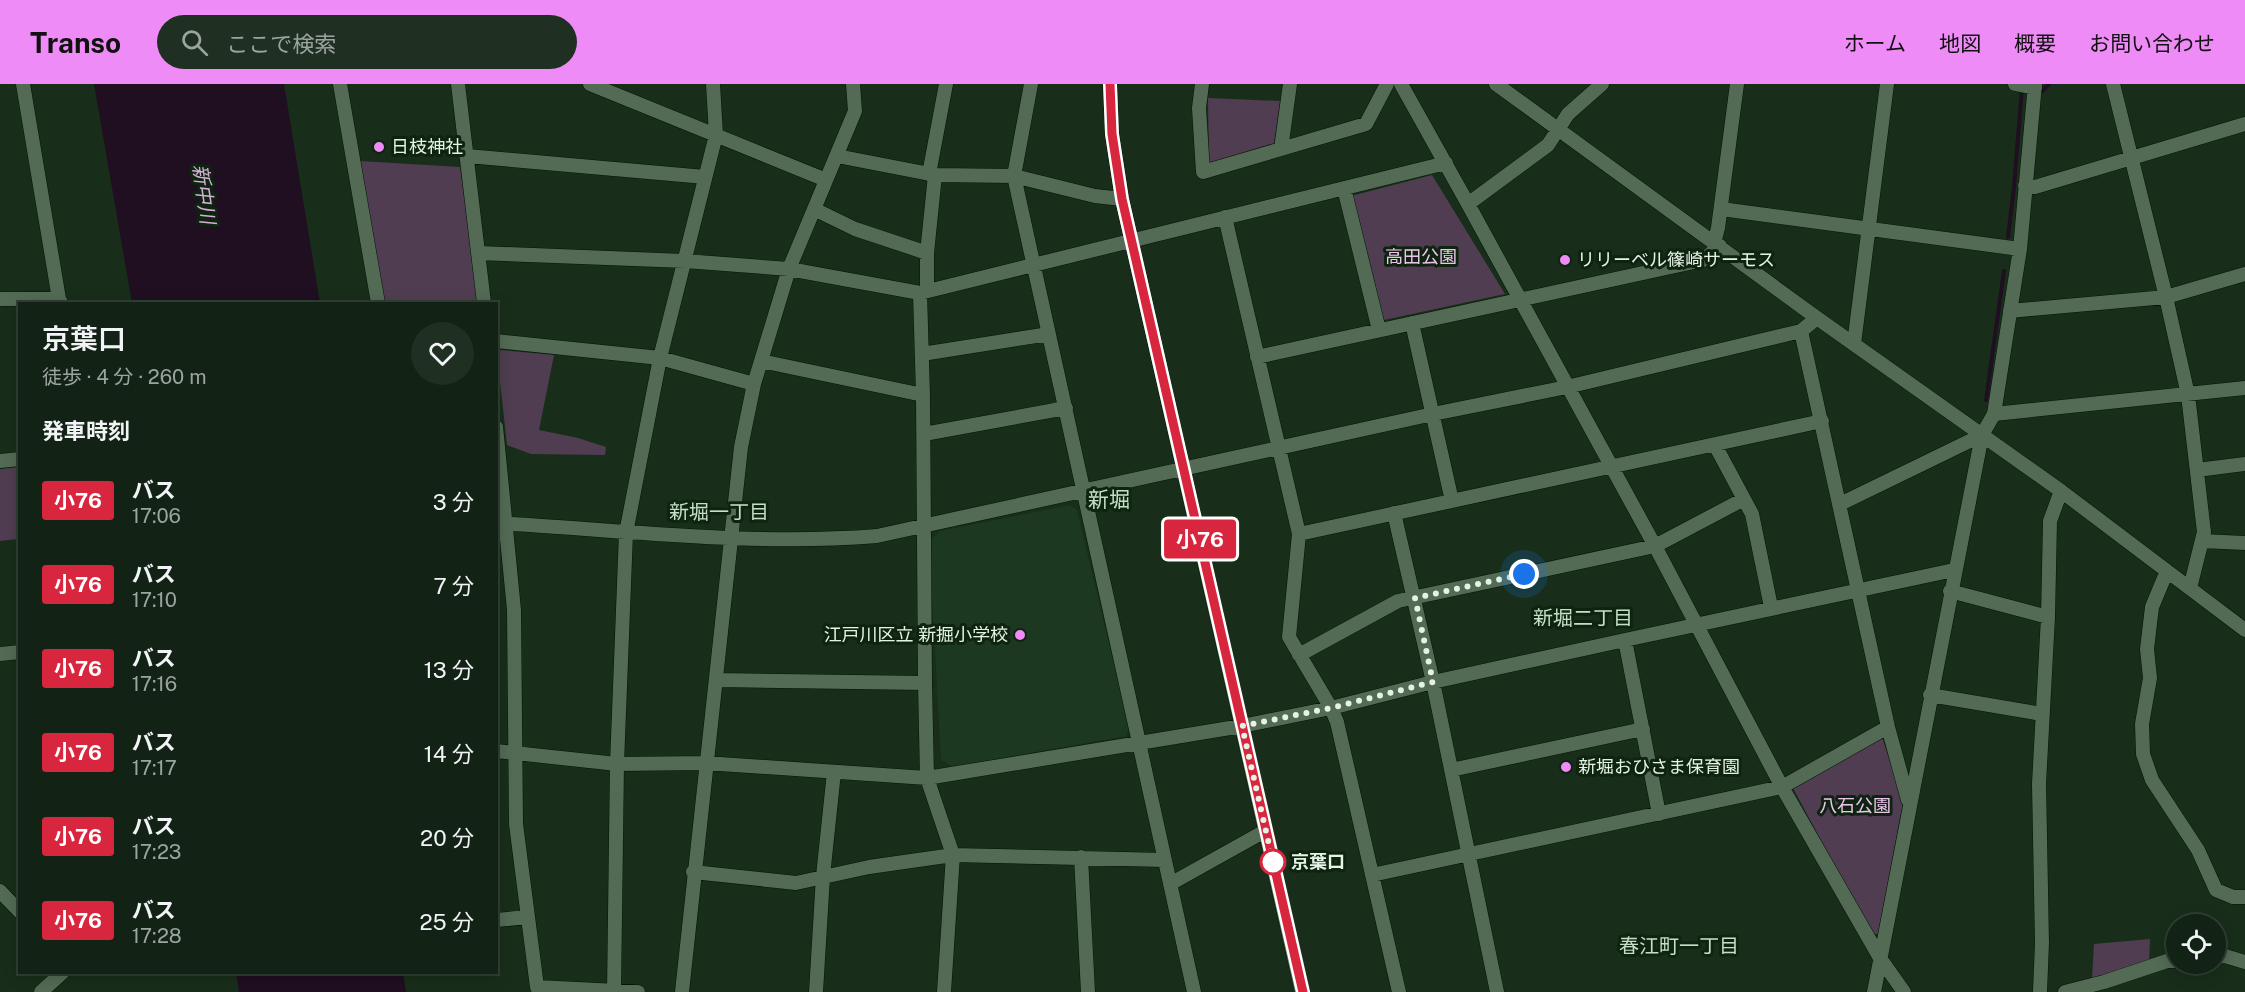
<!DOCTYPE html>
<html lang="ja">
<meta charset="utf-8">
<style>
:root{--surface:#122214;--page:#1f2f22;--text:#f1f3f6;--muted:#9ca4a0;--line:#313f34;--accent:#ef8bf6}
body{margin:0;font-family:"Public Sans","Noto Sans JP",sans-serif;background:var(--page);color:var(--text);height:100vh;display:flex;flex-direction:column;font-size:22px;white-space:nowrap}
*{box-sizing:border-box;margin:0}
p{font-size:20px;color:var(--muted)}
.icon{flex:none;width:33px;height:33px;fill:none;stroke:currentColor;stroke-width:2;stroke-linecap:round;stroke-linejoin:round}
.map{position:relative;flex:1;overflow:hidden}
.details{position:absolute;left:18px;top:218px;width:480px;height:672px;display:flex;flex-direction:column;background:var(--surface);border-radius:0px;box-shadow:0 3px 15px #0003,0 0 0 2px var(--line)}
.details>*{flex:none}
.badge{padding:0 12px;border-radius:4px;font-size:21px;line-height:39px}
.buttons{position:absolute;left:2166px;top:830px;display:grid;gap:12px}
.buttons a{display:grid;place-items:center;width:60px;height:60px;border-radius:50%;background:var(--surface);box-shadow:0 3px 15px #0003,0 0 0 2px var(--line);font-size:30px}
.you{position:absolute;width:30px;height:30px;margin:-15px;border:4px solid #fff;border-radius:50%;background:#1a73e8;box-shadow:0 0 0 9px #1a73e833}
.map>.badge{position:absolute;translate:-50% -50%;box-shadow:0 0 0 3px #fff}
h2{padding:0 24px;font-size:22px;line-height:54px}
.round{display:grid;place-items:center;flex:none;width:63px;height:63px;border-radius:32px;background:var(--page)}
.summary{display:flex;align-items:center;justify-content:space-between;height:102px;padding:0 24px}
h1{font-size:28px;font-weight:600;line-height:45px}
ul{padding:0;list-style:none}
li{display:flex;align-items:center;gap:18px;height:84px;padding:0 24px}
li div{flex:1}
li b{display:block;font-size:22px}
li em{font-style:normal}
li .badge{min-width:66px;font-weight:700;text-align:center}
header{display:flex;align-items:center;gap:36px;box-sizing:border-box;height:84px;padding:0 30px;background:var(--accent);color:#111}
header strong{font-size:28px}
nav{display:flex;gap:33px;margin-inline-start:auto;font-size:21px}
.search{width:420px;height:54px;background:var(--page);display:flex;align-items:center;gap:15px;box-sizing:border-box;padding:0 21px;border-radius:33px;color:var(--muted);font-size:22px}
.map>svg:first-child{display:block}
.built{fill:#1d3820}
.green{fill:#503d51}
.water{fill:#1f0f21}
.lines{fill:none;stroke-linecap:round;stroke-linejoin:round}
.stream{stroke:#1f0f21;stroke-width:4}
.minor-casing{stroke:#021505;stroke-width:15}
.minor{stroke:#536b54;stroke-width:14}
.line-casing{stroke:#fff;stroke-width:14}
.line{stroke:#d7263d;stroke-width:9}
.walk{stroke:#e5f3e6;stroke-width:6;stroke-dasharray:0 10.8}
.poi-dot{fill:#ef8bf6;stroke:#0e2411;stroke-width:2}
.stop-dot{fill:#fff;stroke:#d7263d;stroke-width:3}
.labels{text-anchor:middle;stroke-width:6;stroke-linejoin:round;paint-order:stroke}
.poi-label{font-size:18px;fill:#e5f3e6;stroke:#0e2411;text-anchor:start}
.park-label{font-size:18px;fill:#ecc4ed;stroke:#0e2411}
.stop-label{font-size:18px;font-weight:bold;fill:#e5f3e6;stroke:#0e2411;text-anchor:start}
.water-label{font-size:20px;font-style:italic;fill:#d6afd8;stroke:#0e2411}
.neighbourhood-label{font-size:20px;fill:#c4dfc6;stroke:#0e2411}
.quarter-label{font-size:21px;fill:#c4dfc6;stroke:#0e2411}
</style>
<header>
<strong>Transo</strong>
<div class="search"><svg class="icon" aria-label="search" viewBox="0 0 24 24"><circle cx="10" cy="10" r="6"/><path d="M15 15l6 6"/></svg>ここで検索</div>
<nav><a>ホーム</a><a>地図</a><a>概要</a><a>お問い合わせ</a></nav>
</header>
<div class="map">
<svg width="2245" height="908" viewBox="0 0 2245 908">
<rect width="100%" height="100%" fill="#182e1a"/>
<path class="built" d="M 1070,421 L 1077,426 L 1129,643 L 1126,652 L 952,683 L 941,675 L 929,458 L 940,447 Z"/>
<path class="green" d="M 1208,14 L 1280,17 L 1274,59 L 1209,81 Z
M 360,77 L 460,83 L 478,219 L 383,219 Z
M 1432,91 L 1505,210 L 1384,236 L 1351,112 Z
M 501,266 L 554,271 L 539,346 L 578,354 L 606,363 L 605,371 L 531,370 L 507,361 L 497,271 Z
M 19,383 L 19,455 L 0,457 L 0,385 Z
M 1882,653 L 1903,718 L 1878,850 L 1871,850 L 1793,704 Z
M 2150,855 L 2149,878 L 2092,895 L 2094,860 Z"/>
<path class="water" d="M 94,0 L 284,0 L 320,219 L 132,219 Z
M 236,888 L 403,888 L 406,908 L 239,908 Z"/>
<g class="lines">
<path class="stream" d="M 2041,8 L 2049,0
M 2008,153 L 2014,103 L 2022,4
M 1986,316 L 2004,187"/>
<defs>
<path id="minor" d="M 23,0 L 59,215 L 61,219
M 340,0 L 378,219
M 458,0 L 484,219
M 590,0 L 826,96
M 1031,0 L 1014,92 L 1194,908
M 1110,0 L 1112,50 L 1122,115 L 1302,908
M 1202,0 L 1199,24 L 1203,88 L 1366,40 L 1387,0
M 1401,0 L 1468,120 L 1655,462 L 1782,703 L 1880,874 L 1904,908
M 1496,0 L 1817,234 L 2061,407 L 2245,546
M 2015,0 L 2035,4
M 2113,0 L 2166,213 L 2188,311 L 2204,448 L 2190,504
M 1281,65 L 1290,0
M 467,72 L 705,93
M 837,72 L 935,91 L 1014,92 L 1095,112 L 1122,115
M 929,90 L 946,0
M 2025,102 L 2035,103 L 2245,40
M 1344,104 L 1379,246
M 1468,120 L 1548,61 L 1568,30 L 1602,0
M 814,125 L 855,145 L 927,169
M 1721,125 L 2020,165
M 1225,133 L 1299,450 L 1289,553 L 1331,624 L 1337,638 L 1399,908
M 1714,159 L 1718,144 L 1737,0
M 479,169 L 685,177 L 789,185 L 920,209 L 1446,79
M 927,207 L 927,169 L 935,91
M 920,209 L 923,311 L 925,599 L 927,694 L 953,771 L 944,908
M 0,215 L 59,215
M 2010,227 L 2166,213 L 2245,190
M 1412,239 L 1452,417
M 1801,247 L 1888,643 L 1908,716
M 496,257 L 660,274 L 754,300
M 1854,260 L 1887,0
M 922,270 L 1049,250
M 1257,273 L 1703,176 L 1720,162
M 761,277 L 923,311
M 1994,330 L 2245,304
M 496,343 L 514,526 L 516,740 L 537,903 L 638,908
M 924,350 L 1066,324
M 1715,361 L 1752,430 L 1771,523
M 0,377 L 20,375
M 2197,386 L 2245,380
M 1840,420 L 1982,351
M 1394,429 L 1433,598 L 1497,908
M 496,439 C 624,446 749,462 877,452 L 1433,330 L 1567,303 L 1801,247 L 1817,234
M 1299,450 L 1822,337
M 2202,457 L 2245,459
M 2167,487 L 2152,523 L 2147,565 L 2150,594 L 2142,640 L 2143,670 L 2152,696 L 2198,766 L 2216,806 L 2233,813 L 2245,813
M 1950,507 L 2048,533
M 1625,556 L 1659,730
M 0,570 L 20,568
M 1299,571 L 1398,517 L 1655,462 L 1744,415
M 717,596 L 925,599
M 1930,611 L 2042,630
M 496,667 L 617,680 L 705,679 L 927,694 L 1242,642 L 1331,624 L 1433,598 L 1625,556 L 1954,486
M 1451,686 L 1643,645
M 1081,773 L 1088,908
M 693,788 L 796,799 L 869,783 L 953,771 L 1165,776
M 1372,791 L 1782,703 L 1888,643
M 1170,800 L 1265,747
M 0,807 L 20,828
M 496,836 L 528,833
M 2216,873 L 2225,872 L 2245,878
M 614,907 L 617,680 L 626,449 L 660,274 L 716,51 L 713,0
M 41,908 L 63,888
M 682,908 L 741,363 L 754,300 L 789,185 L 855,27 L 853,0
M 816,908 L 823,792 L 834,688
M 1874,908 L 1982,351 L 1994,330 L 2020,165 L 2035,0
M 2040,908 L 2042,859 L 2039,700 L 2048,533 L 2050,437 L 2061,407
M 2065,908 L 2104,898 L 2167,877 L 2176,877"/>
</defs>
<use href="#minor" class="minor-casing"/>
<use href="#minor" class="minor"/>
</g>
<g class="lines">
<defs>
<path id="line" d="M 1110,0 L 1112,50 L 1122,115 L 1303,908"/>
</defs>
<use href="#line" class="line-casing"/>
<use href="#line" class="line"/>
<path class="walk" d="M 1273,778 L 1242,642 L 1331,624 L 1433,598 L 1415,514 L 1524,490"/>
</g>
<g class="poi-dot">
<circle cx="379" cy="63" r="6"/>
<circle cx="1565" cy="176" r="6"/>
<circle cx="1020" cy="551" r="6"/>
<circle cx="1566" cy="683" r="6"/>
</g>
<circle class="stop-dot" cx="1273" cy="778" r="12"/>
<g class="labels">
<g class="poi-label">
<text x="391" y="69">日枝神社</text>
<text x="1577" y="182">リリーベル篠崎サーモス</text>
<text x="1008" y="557" text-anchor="end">江戸川区立 新掘小学校</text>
<text x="1578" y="689">新堀おひさま保育園</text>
</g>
<g class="park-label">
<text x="1421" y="179">高田公園</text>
<text x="1855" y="728">八石公園</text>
</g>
<g class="stop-label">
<text x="1291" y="784">京葉口</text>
</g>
<g class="water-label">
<text transform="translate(204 110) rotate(82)" y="7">新中川</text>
</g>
<g class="neighbourhood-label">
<text x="719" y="435">新堀一丁目</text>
<text x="1583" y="541">新堀二丁目</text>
<text x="1679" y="869">春江町一丁目</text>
</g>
<g class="quarter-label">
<text x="1109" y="423">新堀</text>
</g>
</g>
</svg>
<div class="buttons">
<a><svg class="icon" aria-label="locate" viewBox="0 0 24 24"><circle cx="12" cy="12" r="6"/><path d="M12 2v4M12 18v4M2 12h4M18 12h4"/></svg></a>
</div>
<div class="you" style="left:1524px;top:490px"></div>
<b class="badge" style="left:1200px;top:455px;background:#d7263d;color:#fff">小76</b>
<section class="details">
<div class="summary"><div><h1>京葉口</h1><p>徒歩 · 4 分 · 260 m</p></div><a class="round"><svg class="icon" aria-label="heart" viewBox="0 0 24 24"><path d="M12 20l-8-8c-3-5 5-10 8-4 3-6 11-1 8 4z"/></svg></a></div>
<h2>発車時刻</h2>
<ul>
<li><span class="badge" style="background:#d7263d;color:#fff">小76</span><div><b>バス</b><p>17:06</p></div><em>3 分</em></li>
<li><span class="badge" style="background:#d7263d;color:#fff">小76</span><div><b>バス</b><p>17:10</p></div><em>7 分</em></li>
<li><span class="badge" style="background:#d7263d;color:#fff">小76</span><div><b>バス</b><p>17:16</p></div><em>13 分</em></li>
<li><span class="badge" style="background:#d7263d;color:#fff">小76</span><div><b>バス</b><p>17:17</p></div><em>14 分</em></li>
<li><span class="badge" style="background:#d7263d;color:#fff">小76</span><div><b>バス</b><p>17:23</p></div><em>20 分</em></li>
<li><span class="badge" style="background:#d7263d;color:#fff">小76</span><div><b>バス</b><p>17:28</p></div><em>25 分</em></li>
</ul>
</section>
</div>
